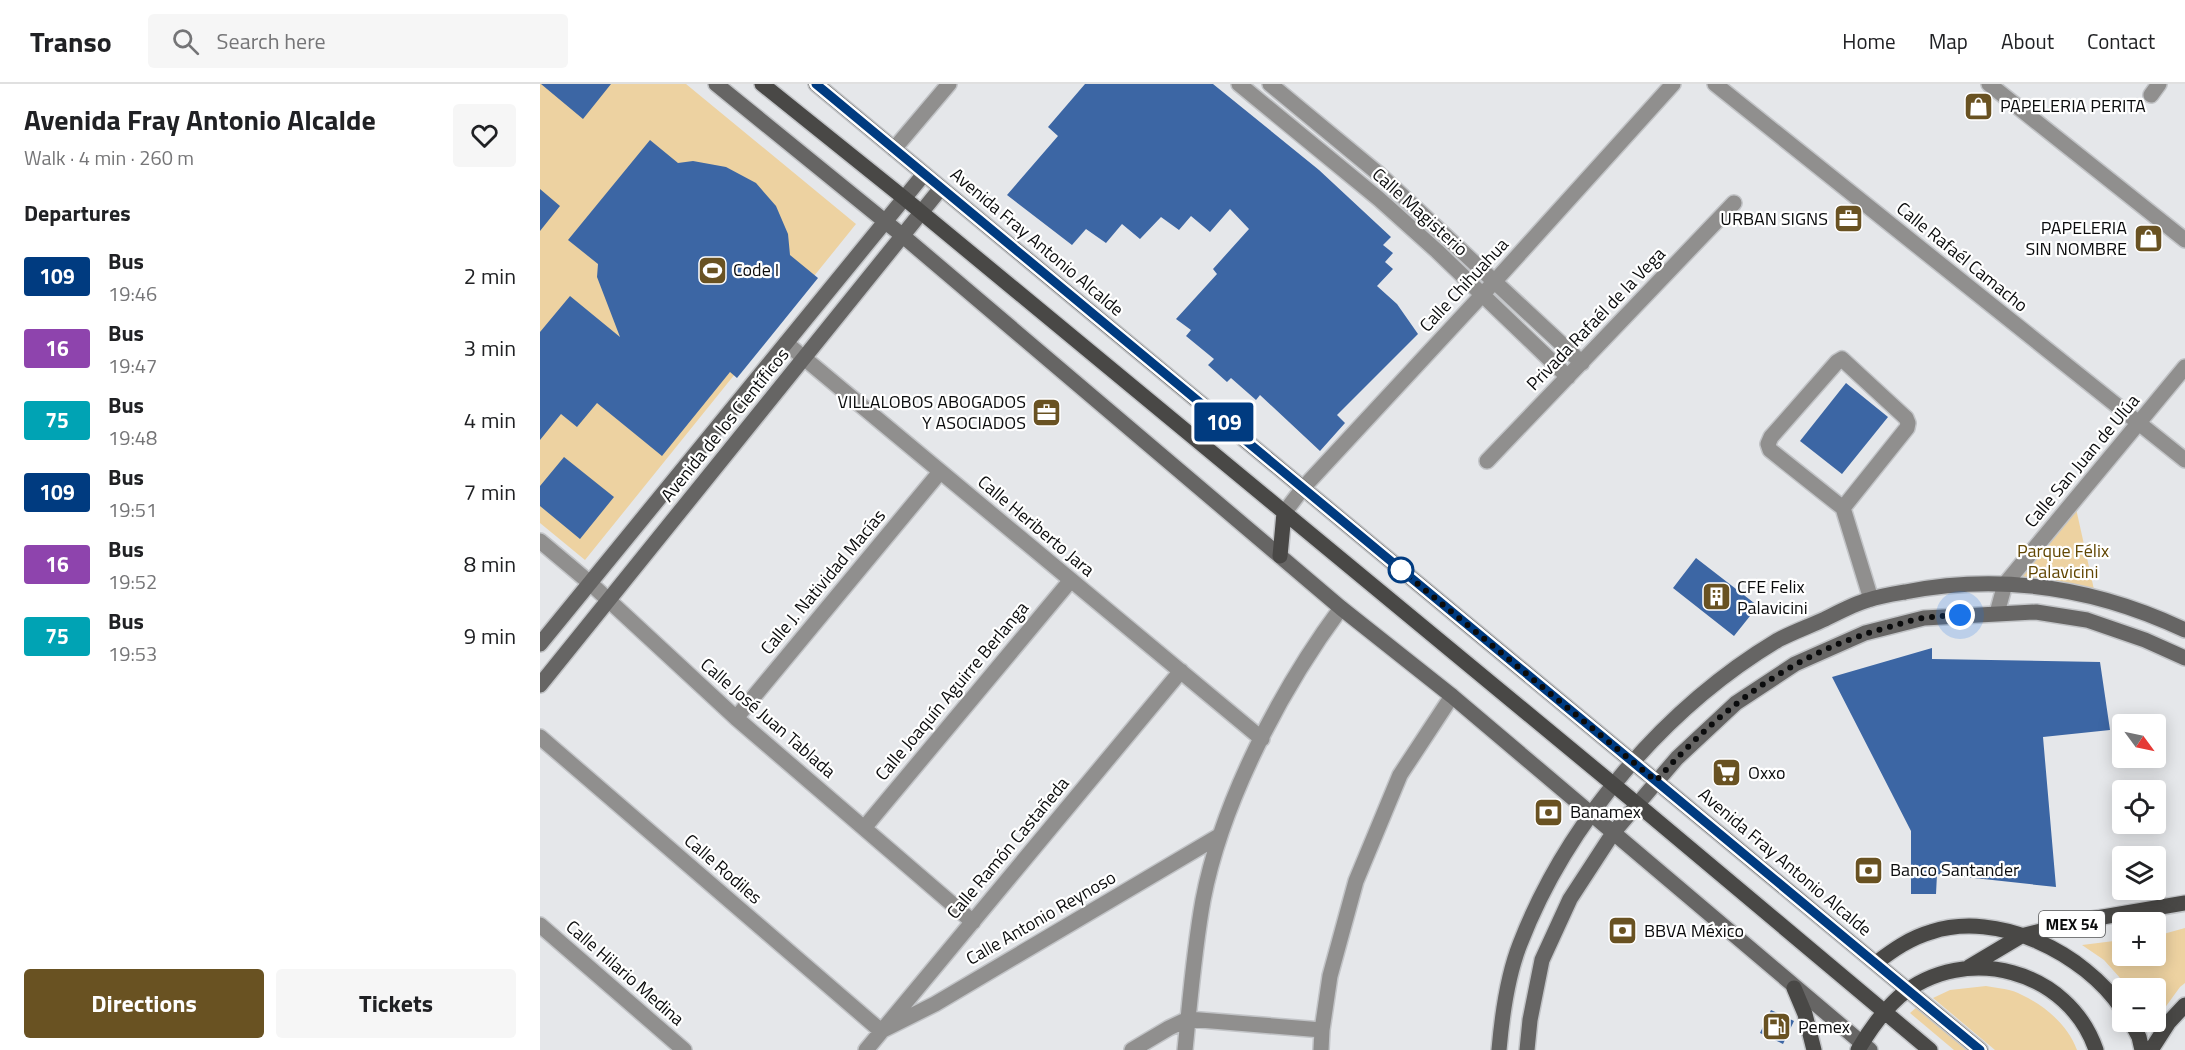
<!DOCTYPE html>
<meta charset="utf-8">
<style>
:root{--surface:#fff;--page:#f6f6f6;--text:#202124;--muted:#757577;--line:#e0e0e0;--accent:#695222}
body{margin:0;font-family:"Titillium Web",sans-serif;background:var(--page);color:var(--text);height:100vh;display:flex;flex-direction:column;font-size:22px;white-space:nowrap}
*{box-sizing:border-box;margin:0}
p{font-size:20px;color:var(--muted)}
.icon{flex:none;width:33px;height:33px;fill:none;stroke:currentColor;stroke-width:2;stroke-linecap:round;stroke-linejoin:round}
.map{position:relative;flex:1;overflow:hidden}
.details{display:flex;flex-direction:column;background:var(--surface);width:540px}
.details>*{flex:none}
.badge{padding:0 12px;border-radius:4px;font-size:21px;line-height:39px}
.needle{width:39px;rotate:123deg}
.tools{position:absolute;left:1572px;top:630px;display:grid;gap:12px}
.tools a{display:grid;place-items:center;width:54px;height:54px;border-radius:6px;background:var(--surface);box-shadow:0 3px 15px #0003;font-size:30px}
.you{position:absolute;width:30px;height:30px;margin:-15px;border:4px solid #fff;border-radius:50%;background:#1a73e8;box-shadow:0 0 0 9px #1a73e833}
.map>.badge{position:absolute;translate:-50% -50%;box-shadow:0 0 0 3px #fff}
h2{padding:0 24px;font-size:22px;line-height:54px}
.round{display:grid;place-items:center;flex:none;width:63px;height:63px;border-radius:6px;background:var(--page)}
.summary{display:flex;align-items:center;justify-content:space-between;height:102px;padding:0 24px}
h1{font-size:28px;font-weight:700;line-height:45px}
.action{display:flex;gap:12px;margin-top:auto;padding:12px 24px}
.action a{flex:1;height:69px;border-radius:6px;background:var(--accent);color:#fff;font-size:24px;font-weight:700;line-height:69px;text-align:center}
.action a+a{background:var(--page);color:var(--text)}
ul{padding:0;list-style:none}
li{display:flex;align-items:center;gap:18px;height:72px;padding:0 24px}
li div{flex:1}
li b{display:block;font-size:22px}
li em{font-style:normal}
li .badge{min-width:66px;font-weight:700;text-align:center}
header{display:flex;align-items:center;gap:36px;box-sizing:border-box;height:84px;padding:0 30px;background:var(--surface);border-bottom:2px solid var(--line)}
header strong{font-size:28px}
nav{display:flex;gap:33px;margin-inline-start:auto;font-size:21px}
.search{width:420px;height:54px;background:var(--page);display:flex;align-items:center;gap:15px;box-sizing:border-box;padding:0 21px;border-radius:6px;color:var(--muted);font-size:22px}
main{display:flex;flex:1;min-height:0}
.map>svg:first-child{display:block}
.green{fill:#edd2a1}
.building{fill:#3c66a4}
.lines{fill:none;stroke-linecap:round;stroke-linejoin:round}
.street-casing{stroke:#c2c4c7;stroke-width:18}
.secondary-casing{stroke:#c2c4c7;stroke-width:18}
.primary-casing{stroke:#c2c4c7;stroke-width:18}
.street{stroke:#908f8e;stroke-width:15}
.secondary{stroke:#666564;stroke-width:15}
.primary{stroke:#494846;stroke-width:15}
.line-casing{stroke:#fff;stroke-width:14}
.line{stroke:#003b80;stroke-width:9}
.walk{stroke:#0b0c0d;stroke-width:6;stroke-dasharray:0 10.8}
.stop-dot{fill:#fff;stroke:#003b80;stroke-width:3}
.labels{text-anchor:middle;stroke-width:4.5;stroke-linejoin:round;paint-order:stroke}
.shield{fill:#fff;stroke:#545556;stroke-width:1.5}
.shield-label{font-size:16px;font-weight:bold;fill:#0b0c0d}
.poi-label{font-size:18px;fill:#0b0c0d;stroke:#fff;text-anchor:start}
.street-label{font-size:18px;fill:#0b0c0d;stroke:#fff}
.park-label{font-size:18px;fill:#614602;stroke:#fff}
</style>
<header>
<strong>Transo</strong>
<div class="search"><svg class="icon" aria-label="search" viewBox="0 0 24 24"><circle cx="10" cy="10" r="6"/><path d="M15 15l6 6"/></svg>Search here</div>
<nav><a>Home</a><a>Map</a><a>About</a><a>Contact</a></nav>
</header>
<main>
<section class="details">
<div class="summary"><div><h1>Avenida Fray Antonio Alcalde</h1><p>Walk · 4 min · 260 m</p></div><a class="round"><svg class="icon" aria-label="heart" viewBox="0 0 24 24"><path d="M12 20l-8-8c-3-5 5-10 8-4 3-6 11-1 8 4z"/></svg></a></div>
<h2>Departures</h2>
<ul>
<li><span class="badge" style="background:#003b80;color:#fff">109</span><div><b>Bus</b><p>19:46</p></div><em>2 min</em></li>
<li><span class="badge" style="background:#8e44ad;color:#fff">16</span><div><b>Bus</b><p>19:47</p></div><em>3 min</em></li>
<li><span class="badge" style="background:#00a3b4;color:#fff">75</span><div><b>Bus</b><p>19:48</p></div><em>4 min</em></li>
<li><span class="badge" style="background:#003b80;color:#fff">109</span><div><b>Bus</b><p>19:51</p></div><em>7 min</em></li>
<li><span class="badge" style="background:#8e44ad;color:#fff">16</span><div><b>Bus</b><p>19:52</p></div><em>8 min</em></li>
<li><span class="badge" style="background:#00a3b4;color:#fff">75</span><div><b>Bus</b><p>19:53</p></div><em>9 min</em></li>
</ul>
<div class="action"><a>Directions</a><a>Tickets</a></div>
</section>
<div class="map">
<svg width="1645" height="966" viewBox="0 0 1645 966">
<rect width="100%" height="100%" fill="#e5e7ea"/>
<path class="green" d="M 0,0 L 146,0 L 316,140 L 45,476 L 0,439 Z
M 1535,420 L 1555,510 L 1481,492 Z
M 1645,844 L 1645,899 L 1640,903 L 1616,936 L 1616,904 L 1589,904 L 1564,876 L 1542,861 L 1582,856 L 1582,872 L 1616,872 L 1616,852 Z
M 1446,902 C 1457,904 1472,905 1482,911 C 1505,922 1528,941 1537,966 L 1455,966 L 1393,914 L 1410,906 Z
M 1378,922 L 1430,966 L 1414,966 L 1370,929 Z"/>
<path class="building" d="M 1,0 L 71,0 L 43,35 Z
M 545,0 L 673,0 L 779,86 L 851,153 L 843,161 L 853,169 L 845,178 L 853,185 L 837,202 L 857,220 L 878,250 L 797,331 L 805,339 L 780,367 L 720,311 L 716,316 L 691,294 L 687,298 L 668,281 L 674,275 L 646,252 L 651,246 L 636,235 L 677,190 L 673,185 L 709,145 L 690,125 L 670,148 L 651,132 L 639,146 L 621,133 L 600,155 L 582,140 L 566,159 L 546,145 L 532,161 L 467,111 L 518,52 L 508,43 Z
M 110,56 L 138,79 L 153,77 L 186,83 L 216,99 L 236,122 L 248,150 L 250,171 L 278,194 L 197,294 L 190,288 L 122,372 L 57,319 L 37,343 L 21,330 L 0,356 L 0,248 L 30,212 L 80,253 L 57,193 L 58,180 L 28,156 Z
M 0,105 L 20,122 L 0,147 Z
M 1306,299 L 1348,333 L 1302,390 L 1260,357 Z
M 24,373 L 74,413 L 40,455 L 0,422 L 0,402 Z
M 1156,474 L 1218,522 L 1194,552 L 1133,504 Z
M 1392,564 L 1392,575 L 1560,578 L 1570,646 L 1503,653 L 1516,803 L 1397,790 L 1396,810 L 1371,810 L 1371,747 L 1292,593 Z
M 1231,926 L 1254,937 L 1243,960 L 1220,949 Z"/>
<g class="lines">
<defs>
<path id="street" d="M 699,0 L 839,115 L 897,167 L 1028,293
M 730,0 L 840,91 L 1042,279
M 1175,0 L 1645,376
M 1449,0 L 1645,156
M 1611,11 L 1619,0
M 354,65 L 409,0
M 246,259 L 722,655
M 947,377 L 1194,119
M 1303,424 L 1367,344 L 1368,339 L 1366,334 L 1302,275 L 1297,278 L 1231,353 L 1228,360 L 1230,366 L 1303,424 L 1331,515
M 744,429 L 763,404 L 955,197 L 1133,0
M 0,457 L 50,499 L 196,634 L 433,838
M 1457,529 L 1465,500 L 1645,283
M 196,634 L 400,388
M 0,653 L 341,947 L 395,920 L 679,752
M 324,744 L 531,496
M 0,841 L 144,966
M 326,966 L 641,587
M 592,966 L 629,944 L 648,935 L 782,946
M 645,966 C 650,916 654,866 663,816 C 682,717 741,605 801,524
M 781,966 L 782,946 L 790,892 L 816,797 L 860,691 L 912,612"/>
<path id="secondary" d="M 176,0 L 363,152 L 801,524 L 912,612 L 1330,966
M 276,0 L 1440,966
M 0,560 L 384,90
M 0,601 L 401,104
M 959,966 C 962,931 967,893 980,860 C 1027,738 1126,623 1238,556 C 1253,548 1270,542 1285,535 C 1299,528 1314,520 1328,516 C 1340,512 1353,510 1365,508 C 1462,489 1556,504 1645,546
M 987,966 L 990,936 L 1002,876 L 1030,815 L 1073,749 L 1137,674 L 1196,619 L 1255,580 L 1325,549 L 1384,534 L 1496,528 L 1547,536 L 1605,556 L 1645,574"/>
<path id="primary" d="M 222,0 L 364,114 L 1097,720 L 1390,966
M 740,472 L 744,429
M 1336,879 C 1353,866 1370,854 1391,848 C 1458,826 1544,869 1582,925
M 1429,883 L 1481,852 L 1545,836 L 1645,819
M 1254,904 L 1265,930 L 1274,966
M 1591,938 L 1599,953 L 1602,966
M 1318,966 C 1329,947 1343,927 1360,912 C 1426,858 1529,886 1556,966
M 1611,966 L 1629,938 L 1645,921"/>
</defs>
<use href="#street" class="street-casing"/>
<use href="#secondary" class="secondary-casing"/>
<use href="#primary" class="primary-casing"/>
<use href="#street" class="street"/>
<use href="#secondary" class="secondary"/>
<use href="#primary" class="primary"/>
</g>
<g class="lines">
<defs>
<path id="line" d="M 276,0 L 1440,966"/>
</defs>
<use href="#line" class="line-casing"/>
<use href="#line" class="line"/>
<path class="walk" d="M 861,486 L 1116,697 C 1182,622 1255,567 1353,542 C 1363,539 1374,535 1384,534 C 1396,532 1408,532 1420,531"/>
</g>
<defs>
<symbol id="shop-square" viewBox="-11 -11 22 22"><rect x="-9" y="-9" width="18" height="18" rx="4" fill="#695222" stroke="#fff"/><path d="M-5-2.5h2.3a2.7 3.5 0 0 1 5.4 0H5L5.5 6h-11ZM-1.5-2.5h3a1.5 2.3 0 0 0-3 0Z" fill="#fff"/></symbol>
<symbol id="office-square" viewBox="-11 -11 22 22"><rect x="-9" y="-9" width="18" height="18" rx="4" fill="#695222" stroke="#fff"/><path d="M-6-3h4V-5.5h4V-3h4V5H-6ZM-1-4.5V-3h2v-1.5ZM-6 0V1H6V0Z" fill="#fff"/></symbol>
<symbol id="stadium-square" viewBox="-11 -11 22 22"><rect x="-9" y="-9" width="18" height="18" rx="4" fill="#695222" stroke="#fff"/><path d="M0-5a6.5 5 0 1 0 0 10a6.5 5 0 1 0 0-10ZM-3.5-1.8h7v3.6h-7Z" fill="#fff"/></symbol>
<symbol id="building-square" viewBox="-11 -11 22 22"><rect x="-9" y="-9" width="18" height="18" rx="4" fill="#695222" stroke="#fff"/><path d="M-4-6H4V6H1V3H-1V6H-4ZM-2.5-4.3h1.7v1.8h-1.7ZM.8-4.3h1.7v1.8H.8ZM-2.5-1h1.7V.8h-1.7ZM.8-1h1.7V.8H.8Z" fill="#fff"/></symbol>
<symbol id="supermarket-square" viewBox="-11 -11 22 22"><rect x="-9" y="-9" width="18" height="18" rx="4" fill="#695222" stroke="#fff"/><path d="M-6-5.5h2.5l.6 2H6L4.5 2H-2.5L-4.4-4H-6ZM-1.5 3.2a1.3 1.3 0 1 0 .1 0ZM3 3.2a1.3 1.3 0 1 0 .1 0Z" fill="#fff"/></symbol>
<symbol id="bank-square" viewBox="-11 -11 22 22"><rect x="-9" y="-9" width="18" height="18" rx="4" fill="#695222" stroke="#fff"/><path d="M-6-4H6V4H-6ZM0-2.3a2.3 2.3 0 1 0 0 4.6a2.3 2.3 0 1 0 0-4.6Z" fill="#fff"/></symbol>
<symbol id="fuel-square" viewBox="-11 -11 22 22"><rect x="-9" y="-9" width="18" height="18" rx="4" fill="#695222" stroke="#fff"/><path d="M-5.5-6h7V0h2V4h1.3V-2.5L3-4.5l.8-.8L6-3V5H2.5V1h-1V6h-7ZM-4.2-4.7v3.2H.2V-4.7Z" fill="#fff"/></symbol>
</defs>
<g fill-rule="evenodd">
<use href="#shop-square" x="1422" y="6" width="33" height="33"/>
<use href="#office-square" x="1292" y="118" width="33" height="33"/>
<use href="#shop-square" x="1592" y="138" width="33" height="33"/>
<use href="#stadium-square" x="156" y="170" width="33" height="33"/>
<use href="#office-square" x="490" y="312" width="33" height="33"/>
<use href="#building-square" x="1160" y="496" width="33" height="33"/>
<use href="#supermarket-square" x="1170" y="672" width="33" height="33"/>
<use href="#bank-square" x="992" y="712" width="33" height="33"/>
<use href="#bank-square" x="1312" y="770" width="33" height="33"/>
<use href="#bank-square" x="1066" y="830" width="33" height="33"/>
<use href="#fuel-square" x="1220" y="926" width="33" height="33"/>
</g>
<circle class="stop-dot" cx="861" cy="486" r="12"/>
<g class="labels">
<rect class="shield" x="1499" y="827" width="66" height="26" rx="4.5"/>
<g class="shield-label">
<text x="1532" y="846">MEX 54</text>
</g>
<g class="poi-label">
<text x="1460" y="28">PAPELERIA PERITA</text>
<text x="1288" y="141" text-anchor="end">URBAN SIGNS</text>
<text x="1587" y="150" text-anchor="end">PAPELERIA<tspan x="1587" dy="21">SIN NOMBRE</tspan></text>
<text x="193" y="192">Code I</text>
<text x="486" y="324" text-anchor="end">VILLALOBOS ABOGADOS<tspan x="486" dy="21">Y ASOCIADOS</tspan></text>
<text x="1197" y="509">CFE Felix<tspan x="1197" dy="21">Palavicini</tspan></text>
<text x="1208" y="695">Oxxo</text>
<text x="1030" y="734">Banamex</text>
<text x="1350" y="792">Banco Santander</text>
<text x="1104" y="853">BBVA México</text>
<text x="1258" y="949">Pemex</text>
</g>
<g class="street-label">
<text transform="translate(880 128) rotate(42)" y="6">Calle Magisterio</text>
<text transform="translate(497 158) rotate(40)" y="6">Avenida Fray Antonio Alcalde</text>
<text transform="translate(1422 173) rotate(39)" y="6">Calle Rafaél Camacho</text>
<text transform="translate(924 201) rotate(-47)" y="6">Calle Chihuahua</text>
<text transform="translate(1056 235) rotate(-46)" y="6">Privada Rafaél de la Vega</text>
<text transform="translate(185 341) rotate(-51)" y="6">Avenida de los Científicos</text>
<text transform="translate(1542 377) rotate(-50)" y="6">Calle San Juan de Ulúa</text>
<text transform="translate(496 442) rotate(40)" y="6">Calle Heriberto Jara</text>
<text transform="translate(283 498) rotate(-50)" y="6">Calle J. Natividad Macías</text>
<text transform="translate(412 607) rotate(-50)" y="6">Calle Joaquín Aguirre Berlanga</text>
<text transform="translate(228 634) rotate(41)" y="6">Calle José Juan Tablada</text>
<text transform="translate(468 764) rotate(-50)" y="6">Calle Ramón Castañeda</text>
<text transform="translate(1245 778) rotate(40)" y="6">Avenida Fray Antonio Alcalde</text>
<text transform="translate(183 785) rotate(41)" y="6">Calle Rodiles</text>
<text transform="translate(501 834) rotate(-30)" y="6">Calle Antonio Reynoso</text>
<text transform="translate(85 889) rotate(41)" y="6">Calle Hilario Medina</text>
</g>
<g class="park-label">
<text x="1523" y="473">Parque Félix<tspan x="1523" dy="21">Palavicini</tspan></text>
</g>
</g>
</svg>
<div class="tools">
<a><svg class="needle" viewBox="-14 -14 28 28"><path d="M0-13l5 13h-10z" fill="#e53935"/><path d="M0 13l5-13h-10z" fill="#757577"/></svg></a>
<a><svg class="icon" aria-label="locate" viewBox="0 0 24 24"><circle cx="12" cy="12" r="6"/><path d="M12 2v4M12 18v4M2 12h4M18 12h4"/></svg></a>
<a><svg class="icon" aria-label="layers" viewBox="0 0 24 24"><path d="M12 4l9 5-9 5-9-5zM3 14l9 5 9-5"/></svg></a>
<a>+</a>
<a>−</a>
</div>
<div class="you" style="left:1420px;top:531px"></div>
<b class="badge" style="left:684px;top:338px;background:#003b80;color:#fff">109</b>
</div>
</main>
